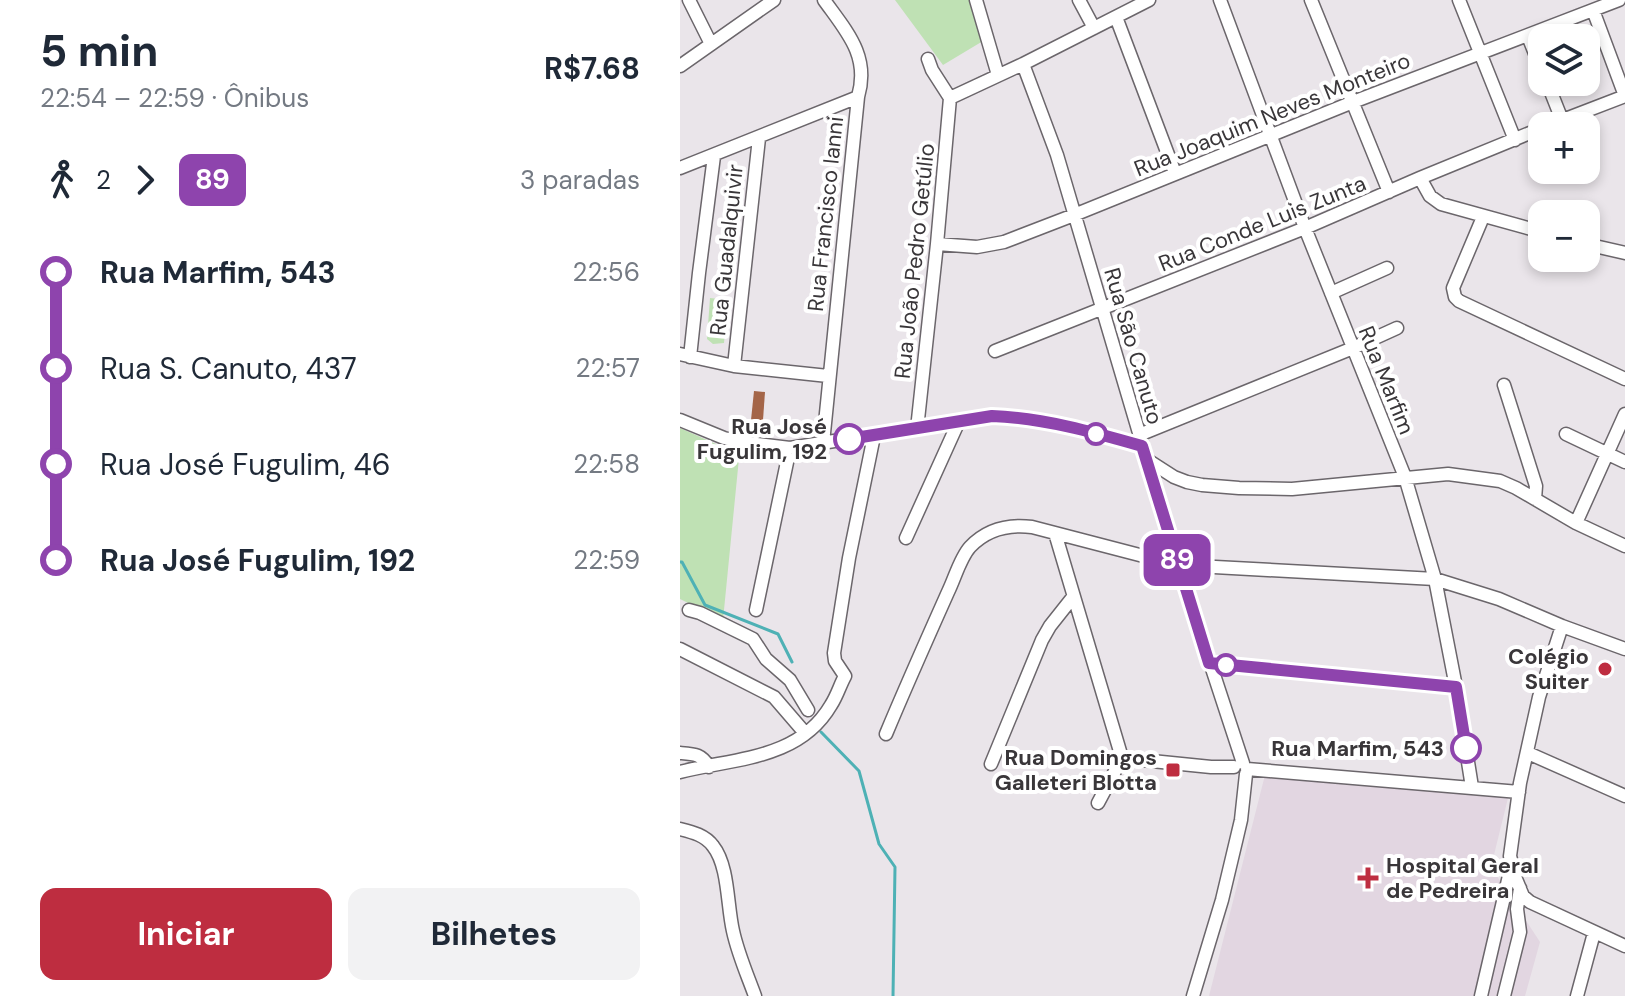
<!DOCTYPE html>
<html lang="pt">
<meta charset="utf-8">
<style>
:root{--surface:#fff;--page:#f2f2f3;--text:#1f2937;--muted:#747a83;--accent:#be2d40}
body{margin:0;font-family:"DM Sans",sans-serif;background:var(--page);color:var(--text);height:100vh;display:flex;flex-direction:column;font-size:30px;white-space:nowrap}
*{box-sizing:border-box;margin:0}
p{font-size:26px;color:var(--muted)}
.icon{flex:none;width:44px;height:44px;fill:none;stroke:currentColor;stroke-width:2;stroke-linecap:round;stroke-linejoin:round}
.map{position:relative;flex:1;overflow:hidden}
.panel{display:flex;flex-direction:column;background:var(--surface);width:680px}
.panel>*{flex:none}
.badge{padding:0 16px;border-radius:12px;font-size:28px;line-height:52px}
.tools{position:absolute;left:848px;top:24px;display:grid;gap:16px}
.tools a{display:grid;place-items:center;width:72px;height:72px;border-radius:16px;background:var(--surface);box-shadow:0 4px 12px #0003;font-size:40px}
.map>.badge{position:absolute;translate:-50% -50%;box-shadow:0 0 0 4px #fff}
.legs{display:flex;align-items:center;gap:12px;height:88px;padding:0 40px;font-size:26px}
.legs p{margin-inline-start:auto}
.head{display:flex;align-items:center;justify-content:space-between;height:136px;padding:0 40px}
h1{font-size:44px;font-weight:700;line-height:60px}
.cta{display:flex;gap:16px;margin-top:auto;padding:16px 40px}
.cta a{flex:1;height:92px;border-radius:16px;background:var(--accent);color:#fff;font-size:32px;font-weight:700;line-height:92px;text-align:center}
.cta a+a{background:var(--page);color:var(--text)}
ul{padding:0 40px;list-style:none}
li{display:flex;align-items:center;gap:28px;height:96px;font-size:30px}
li i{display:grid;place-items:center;width:12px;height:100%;margin:0 10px;background:currentColor}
li i::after{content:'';width:20px;height:20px;margin:-10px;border:6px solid;border-radius:50%;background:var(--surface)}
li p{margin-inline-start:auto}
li:first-child i{background:linear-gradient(#0000 50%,currentColor 0)}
li:last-child i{background:linear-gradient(currentColor 50%,#0000 0)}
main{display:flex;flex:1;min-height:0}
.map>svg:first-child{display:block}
.built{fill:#e2d6e1}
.green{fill:#bfe1b4}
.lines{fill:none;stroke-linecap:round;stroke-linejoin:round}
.stream{stroke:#4eb1b5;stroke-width:3}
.building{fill:#a46548}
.minor-casing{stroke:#6b666b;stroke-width:15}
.minor{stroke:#fff;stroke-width:12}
.line-1-casing{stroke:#fff;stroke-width:18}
.line-1{stroke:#8e44ad;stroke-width:12}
.stop-1-dot{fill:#fff;stroke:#8e44ad;stroke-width:4}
.poi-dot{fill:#be2d40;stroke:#fff;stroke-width:3}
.labels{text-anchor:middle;stroke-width:8;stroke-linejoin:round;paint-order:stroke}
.street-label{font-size:22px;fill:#393639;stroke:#fff}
.stop-label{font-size:22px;font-weight:bold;fill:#393639;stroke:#fff;text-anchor:end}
.poi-label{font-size:22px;font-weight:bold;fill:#393639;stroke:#fff;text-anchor:end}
</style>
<main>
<section class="panel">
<div class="head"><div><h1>5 min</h1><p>22:54 – 22:59 · Ônibus</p></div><b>R$7.68</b></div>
<div class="legs"><svg class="icon" aria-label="walk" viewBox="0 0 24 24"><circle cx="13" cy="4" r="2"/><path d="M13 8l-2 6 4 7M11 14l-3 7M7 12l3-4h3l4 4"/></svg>2<svg class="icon" aria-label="forward" viewBox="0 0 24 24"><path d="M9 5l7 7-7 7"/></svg><b class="badge" style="background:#8e44ad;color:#fff">89</b><p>3 paradas</p></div>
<ul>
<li><i style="color:#8e44ad"></i><b>Rua Marfim, 543</b><p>22:56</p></li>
<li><i style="color:#8e44ad"></i><span>Rua S. Canuto, 437</span><p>22:57</p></li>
<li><i style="color:#8e44ad"></i><span>Rua José Fugulim, 46</span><p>22:58</p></li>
<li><i style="color:#8e44ad"></i><b>Rua José Fugulim, 192</b><p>22:59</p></li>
</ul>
<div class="cta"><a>Iniciar</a><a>Bilhetes</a></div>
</section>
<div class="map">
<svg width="945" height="996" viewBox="0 0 945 996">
<rect width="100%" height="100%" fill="#eae5ea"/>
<path class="built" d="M 585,775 L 828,798 L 811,867 L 860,942 L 845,996 L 529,996 Z"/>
<path class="green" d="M 215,0 L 289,0 L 303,41 L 263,65 Z
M 30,298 L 48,300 L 44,343 L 33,344 L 27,339 Z
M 0,428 L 45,448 L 59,458 L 43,620 L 0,599 Z"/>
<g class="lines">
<path class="stream" d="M 0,562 L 2,562 L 25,605 L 98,634 L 112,662
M 141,732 L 179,771 L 199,844 L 215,867 L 213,996"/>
</g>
<path class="building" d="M 74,391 L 85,392 L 83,420 L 71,420 Z"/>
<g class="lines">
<defs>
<path id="minor" d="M 9,0 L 31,44
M 296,0 L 318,75
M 399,0 L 414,28
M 540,0 L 625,228 L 725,477 L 755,579 L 776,687 L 792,787
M 631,0 L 709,192
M 779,0 L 835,140
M 436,17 L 495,173
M 848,36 L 862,71
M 248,59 L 252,70 L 270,98
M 343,64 L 377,155 L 498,565 L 563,763
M 0,66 L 94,0
M 867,82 L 882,120
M 270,98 L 343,64 L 469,0
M 867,126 L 945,96 L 913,10
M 0,168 L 178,97
M 740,178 L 750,196 L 761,204 L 862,232
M 803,217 L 773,288 L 775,297 L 779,301 L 945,379
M 257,244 L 297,247 L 324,242 L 394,215 L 673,102 L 939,0
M 906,244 L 945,253
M 651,293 L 707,268
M 315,351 L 625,228 L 740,178 L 862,128
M 0,354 L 54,366 L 148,376
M 10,357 L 19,273 L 34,156
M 54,366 L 79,138
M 824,385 L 856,486 L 855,499
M 0,420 L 44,438 L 68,443 L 110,448 L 312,416 C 363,418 414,432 462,446
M 237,429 L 257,244 L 270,98
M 886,434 L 945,462
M 459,435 L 673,348 L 717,328
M 143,443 L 178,97 C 190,56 167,32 144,0
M 466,459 L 494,477 L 507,482 L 522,485 L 559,488 L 612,489 L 768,474 L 820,481 L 836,488 L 896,523 L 945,546
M 896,523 L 945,414
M 375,533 L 442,758
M 226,538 L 279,421
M 9,610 L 20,613 L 73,639 L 86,659 L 110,680 L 128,710
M 76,610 L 110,448
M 882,626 L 859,697 L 840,783 L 830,856 L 836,879 L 843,896 L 850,902 L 945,946
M 0,649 L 94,697 L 125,733
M 529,663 L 776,687
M 206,734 C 226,686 247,639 268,592 C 275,578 280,558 290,547 C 307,529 328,524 352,527 L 498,565 L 755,579 L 819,599 L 882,626 L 945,649
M 0,753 C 14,754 22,754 29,767
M 848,753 L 945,796
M 442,758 L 531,767 L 554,767
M 311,764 L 362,640 L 370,626 L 393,597
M 567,769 L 839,792
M 0,772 C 54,758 119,760 151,705 C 157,696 160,685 165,676 L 155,661 L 154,653 L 169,558 L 194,436
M 418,803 L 442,758
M 0,829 C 12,832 25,835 33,846 C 49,866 47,906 53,931 C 58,954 67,974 75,996
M 513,996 L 542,900 L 557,837 L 561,820 L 566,774
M 801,996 L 831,867
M 824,996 L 840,932 L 837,909 L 840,888
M 897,996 L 914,933"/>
</defs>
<use href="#minor" class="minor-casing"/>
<use href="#minor" class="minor"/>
</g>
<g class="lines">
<defs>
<path id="line-1" d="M 169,439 L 312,416 C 363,418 413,432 462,446 L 529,663 L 776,687 L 786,748"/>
</defs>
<use href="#line-1" class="line-1-casing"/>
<use href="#line-1" class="line-1"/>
</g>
<g class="stop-1-dot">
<circle cx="416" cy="434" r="10"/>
<circle cx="169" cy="439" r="14"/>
<circle cx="546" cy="665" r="10"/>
<circle cx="786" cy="748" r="14"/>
</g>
<g class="poi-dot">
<circle cx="925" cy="669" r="8"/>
<rect x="485" y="762" width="16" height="16" rx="4"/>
<path d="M684 866h8v8h8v8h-8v8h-8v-8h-8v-8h8z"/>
</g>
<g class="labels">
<g class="street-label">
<text transform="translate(592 114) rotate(-22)" y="8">Rua Joaquim Neves Monteiro</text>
<text transform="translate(145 214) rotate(-84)" y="8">Rua Francisco Ianni</text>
<text transform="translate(582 223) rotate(-22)" y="8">Rua Conde Luis Zunta</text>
<text transform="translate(46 250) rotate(-84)" y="8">Rua Guadalquivir</text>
<text transform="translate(234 261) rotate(-84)" y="8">Rua João Pedro Getúlio</text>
<text transform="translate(454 346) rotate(74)" y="8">Rua São Canuto</text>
<text transform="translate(707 380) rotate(68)" y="8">Rua Marfim</text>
</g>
<g class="stop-label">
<text x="147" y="434">Rua José<tspan x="147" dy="25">Fugulim, 192</tspan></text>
<text x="764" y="756">Rua Marfim, 543</text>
</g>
<g class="poi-label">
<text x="909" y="664">Colégio<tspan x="909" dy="25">Suiter</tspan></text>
<text x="477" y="765">Rua Domingos<tspan x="477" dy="25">Galleteri Blotta</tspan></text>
<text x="706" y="873" text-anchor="start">Hospital Geral<tspan x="706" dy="25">de Pedreira</tspan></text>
</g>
</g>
</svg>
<div class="tools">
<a><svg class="icon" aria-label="layers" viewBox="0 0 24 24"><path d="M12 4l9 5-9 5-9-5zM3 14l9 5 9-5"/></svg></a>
<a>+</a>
<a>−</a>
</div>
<b class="badge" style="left:497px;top:560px;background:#8e44ad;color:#fff">89</b>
</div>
</main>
